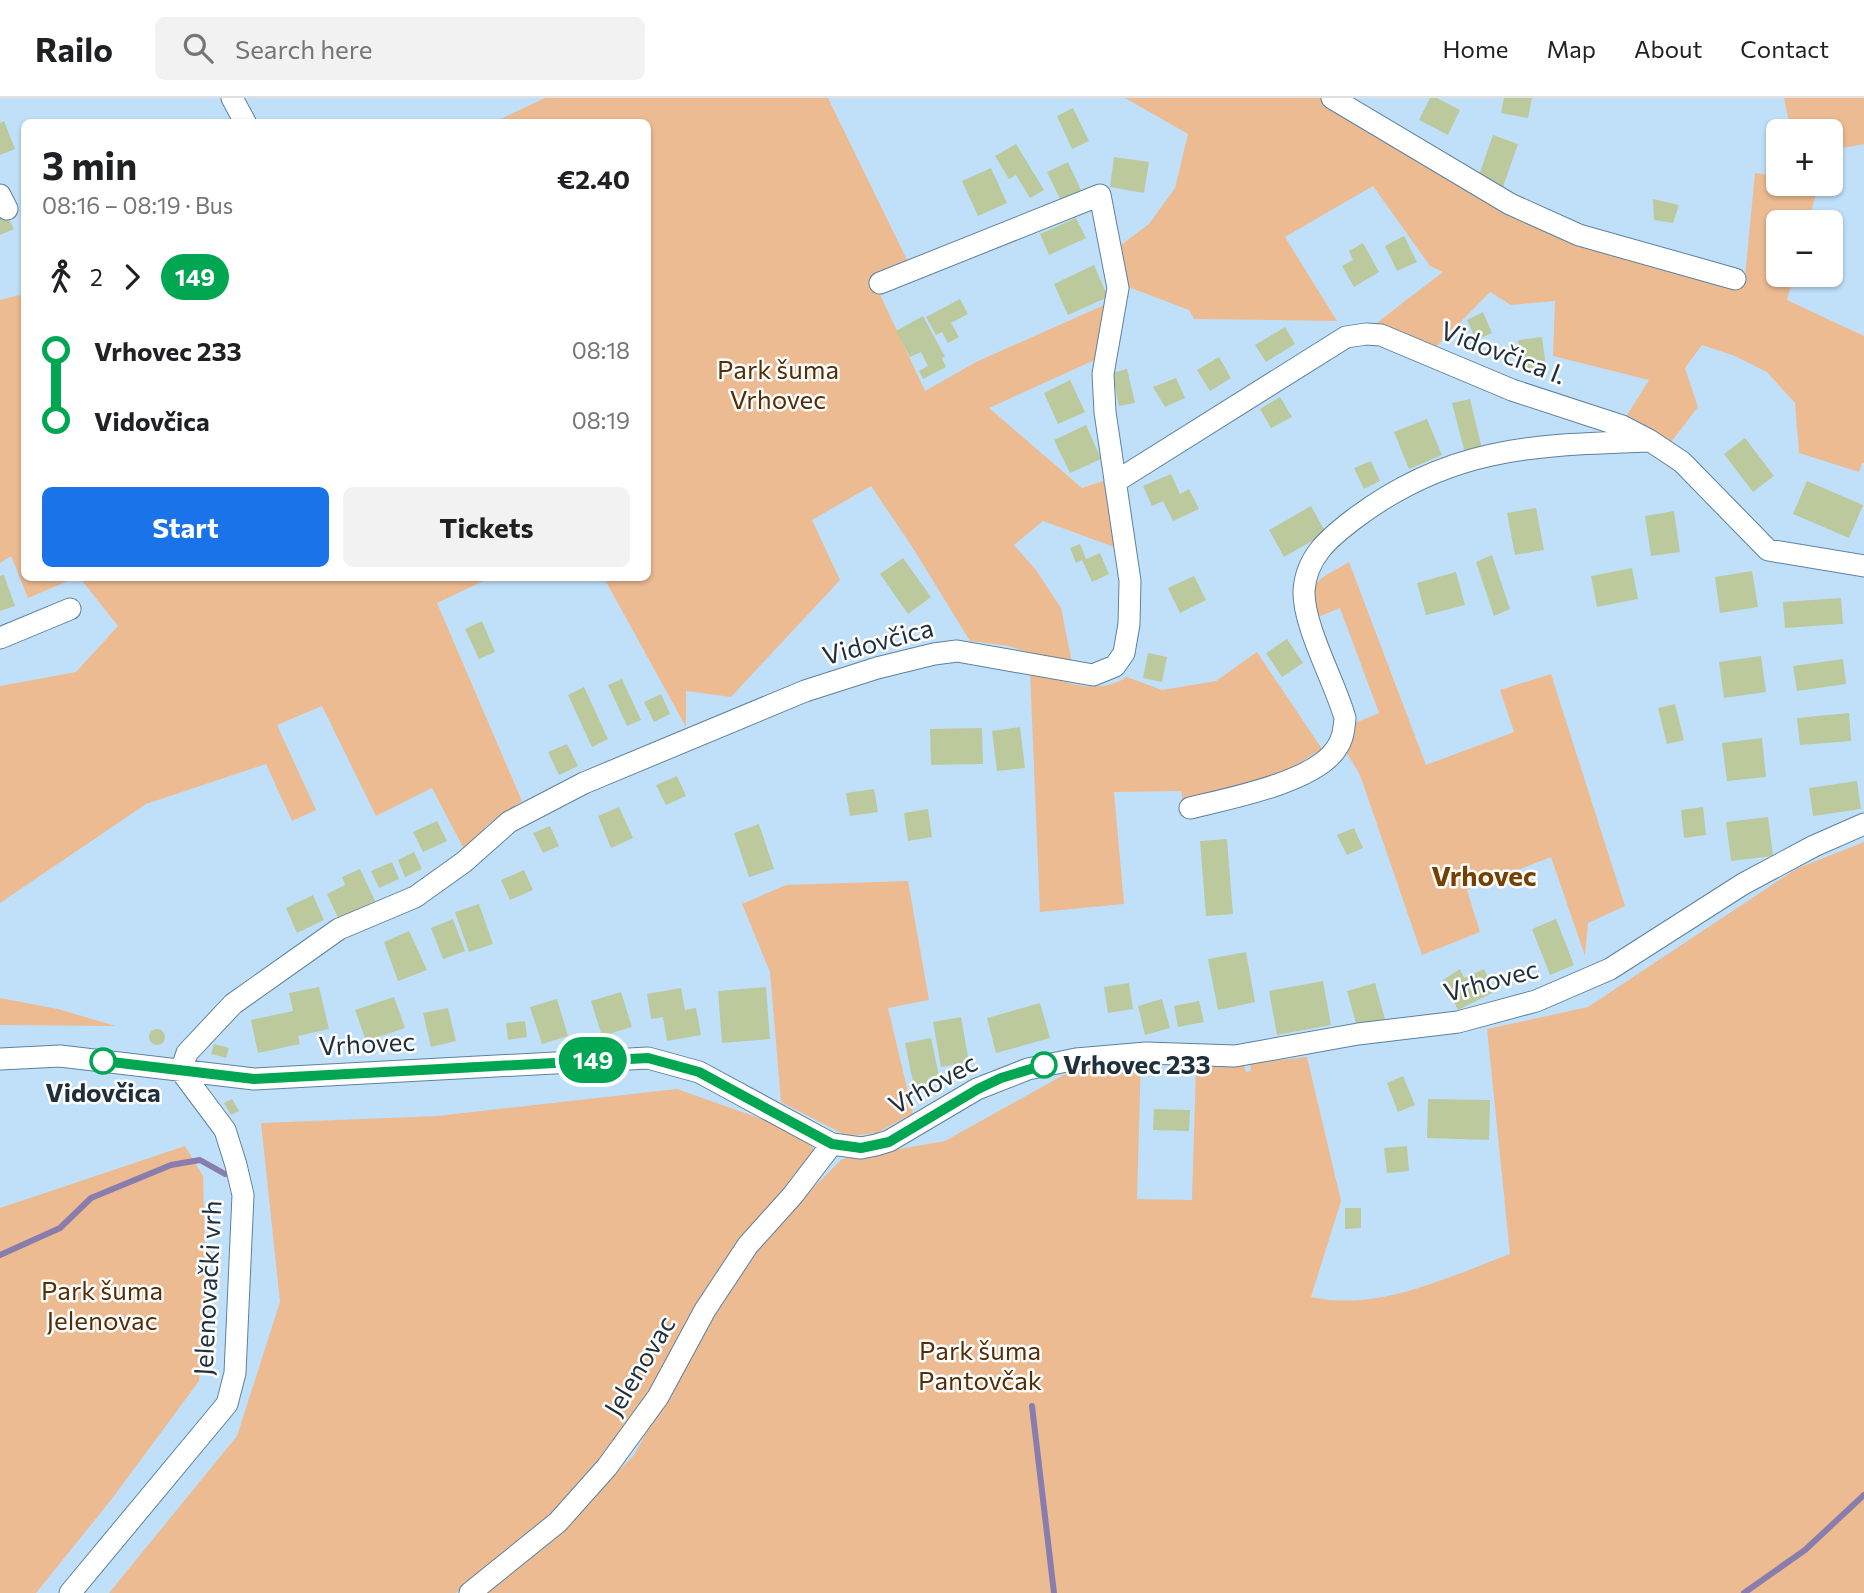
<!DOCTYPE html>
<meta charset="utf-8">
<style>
:root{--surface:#fff;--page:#f2f2f2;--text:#202124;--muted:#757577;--line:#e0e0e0;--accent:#1a73e8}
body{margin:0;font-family:Commissioner,sans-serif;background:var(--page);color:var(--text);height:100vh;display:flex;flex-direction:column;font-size:26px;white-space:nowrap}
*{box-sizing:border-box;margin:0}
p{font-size:23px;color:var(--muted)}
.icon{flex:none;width:38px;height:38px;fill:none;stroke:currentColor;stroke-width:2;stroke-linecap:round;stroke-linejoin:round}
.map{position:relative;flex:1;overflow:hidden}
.drawer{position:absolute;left:21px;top:21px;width:630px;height:462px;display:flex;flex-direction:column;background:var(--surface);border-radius:10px;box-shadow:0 2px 5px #0004}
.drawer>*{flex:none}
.badge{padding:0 14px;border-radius:23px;font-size:24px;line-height:46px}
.buttons{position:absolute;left:1766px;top:21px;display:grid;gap:14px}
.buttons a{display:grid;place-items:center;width:77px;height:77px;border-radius:10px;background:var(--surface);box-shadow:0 2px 5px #0004;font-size:35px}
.map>.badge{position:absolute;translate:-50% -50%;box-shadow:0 0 0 4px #fff}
.legs{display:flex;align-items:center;gap:10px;height:77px;padding:0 21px;font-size:23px}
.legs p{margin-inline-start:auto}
.head{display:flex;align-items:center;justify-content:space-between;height:119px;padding:0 21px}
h1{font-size:38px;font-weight:700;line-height:52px}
.action{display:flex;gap:14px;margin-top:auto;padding:14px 21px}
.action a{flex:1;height:80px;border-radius:10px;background:var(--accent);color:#fff;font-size:28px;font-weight:700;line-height:80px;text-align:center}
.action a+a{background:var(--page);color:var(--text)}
ul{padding:0 21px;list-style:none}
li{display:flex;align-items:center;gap:24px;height:70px;font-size:26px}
li i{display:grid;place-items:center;width:10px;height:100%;margin:0 9px;background:currentColor}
li i::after{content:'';width:18px;height:18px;margin:-9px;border:5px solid;border-radius:50%;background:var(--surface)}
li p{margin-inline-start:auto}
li:first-child i{background:linear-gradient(#0000 50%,currentColor 0)}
li:last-child i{background:linear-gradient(currentColor 50%,#0000 0)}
header{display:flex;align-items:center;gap:42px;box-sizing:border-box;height:98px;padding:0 35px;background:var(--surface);border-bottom:2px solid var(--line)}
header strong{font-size:33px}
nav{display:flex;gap:38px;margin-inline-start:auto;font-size:24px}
.search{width:490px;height:63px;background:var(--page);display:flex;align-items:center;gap:18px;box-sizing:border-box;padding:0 24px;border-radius:10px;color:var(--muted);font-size:26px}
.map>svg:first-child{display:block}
.green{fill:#ecbb92}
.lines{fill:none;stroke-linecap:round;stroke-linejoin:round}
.stream{stroke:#897dad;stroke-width:6}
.building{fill:#bbc99d}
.minor-casing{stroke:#5c829f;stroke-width:23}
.minor{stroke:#fff;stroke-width:21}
.line-1-casing{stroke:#fff;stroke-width:16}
.line-1{stroke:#00a651;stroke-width:10}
.stop-1-dot{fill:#fff;stroke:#00a651;stroke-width:3.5}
.labels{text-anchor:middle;stroke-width:5;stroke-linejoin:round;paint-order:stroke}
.street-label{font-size:26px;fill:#1f2f3b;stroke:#fdfdfd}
.park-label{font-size:26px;fill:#532e06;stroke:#fdfdfd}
.stop-label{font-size:26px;font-weight:bold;fill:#1f2f3b;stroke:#fdfdfd;text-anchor:start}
.neighbourhood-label{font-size:28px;font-weight:bold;fill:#764100;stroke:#fdfdfd}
</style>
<header>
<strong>Railo</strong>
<div class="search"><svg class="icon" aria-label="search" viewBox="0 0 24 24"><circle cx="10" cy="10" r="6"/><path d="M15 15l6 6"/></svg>Search here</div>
<nav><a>Home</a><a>Map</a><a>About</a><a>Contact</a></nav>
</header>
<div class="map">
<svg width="1864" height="1495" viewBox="0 0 1864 1495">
<rect width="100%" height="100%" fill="#c0e0fa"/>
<path class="green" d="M 545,0 L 828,0 L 909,166 L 878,192 L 925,293 L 976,264 L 1111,204 L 1101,259 L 989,310 L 1082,390 L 1109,381 L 1117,450 L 1043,423 L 1014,447 L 1036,472 L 1061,510 L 1073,570 L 1009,548 L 970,543 L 911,447 L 871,388 L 812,422 L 840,482 L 731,599 L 686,593 L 686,629 L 604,480 L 648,480 L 648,24 L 494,24 Z
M 1125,0 L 1323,0 L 1518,116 L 1745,179 L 1755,75 L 1778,78 L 1778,86 L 1819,86 L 1808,124 L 1778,124 L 1778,177 L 1794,177 L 1787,202 L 1864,238 L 1864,365 L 1862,365 L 1859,374 L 1799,355 L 1795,305 L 1767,274 L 1735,258 L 1702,247 L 1685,270 L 1698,309 L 1668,348 L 1624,322 L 1649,282 L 1553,258 L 1555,203 L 1511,207 L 1490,194 L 1433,252 L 1370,230 L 1443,174 L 1430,168 L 1373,88 L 1285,139 L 1337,223 L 1194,221 L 1189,212 L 1123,187 L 1117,150 L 1149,126 L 1175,90 L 1188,36 Z
M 1784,0 L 1864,0 L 1864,46 L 1831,52 L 1830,33 L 1791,33 Z
M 24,196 L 24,480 L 75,480 L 28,500 L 11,458 L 0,465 L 0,202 Z
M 1349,464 L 1426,667 L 1514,634 L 1500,592 L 1551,576 L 1625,808 L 1588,825 L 1585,858 L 1551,759 L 1467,792 L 1480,834 L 1422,857 L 1360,677 L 1345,652 L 1355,625 L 1379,615 L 1340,510 L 1316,520 C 1309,479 1316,484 1349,464 Z
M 80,480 L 490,480 L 437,505 L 522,703 L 487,727 L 465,753 L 432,690 L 376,718 L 322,608 L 277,627 L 316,712 L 292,723 L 266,666 L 146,706 L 0,805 L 0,588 L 76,574 L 118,528 Z
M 1257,554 L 1322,651 L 1280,677 L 1183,703 L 1181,693 L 1114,694 L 1124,806 L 1040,814 L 1030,573 C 1064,583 1094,599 1127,579 L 1162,592 L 1216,583 Z
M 1864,744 L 1864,1495 L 474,1495 L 573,1419 L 634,1357 L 688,1257 L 753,1158 L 798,1105 L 842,1061 L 945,1043 L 1076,970 L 1141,961 L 1137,1101 L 1192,1102 L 1196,968 L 1244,966 L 1246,974 L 1251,973 L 1250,965 L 1307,959 L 1341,1103 L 1311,1199 C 1378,1214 1448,1179 1510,1156 L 1487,931 L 1588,909 L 1796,771 Z
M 908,783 L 929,902 L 888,910 L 913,1015 L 877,1035 L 847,1038 L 781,1004 L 770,874 L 742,806 L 786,787 Z
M 0,900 L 58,911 L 116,928 L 0,927 Z
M 677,991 L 793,1032 L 810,1044 L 815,1056 L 665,1277 L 570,1401 L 456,1495 L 109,1495 L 237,1338 L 280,1204 L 261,1025 L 437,1018 Z
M 185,1048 L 203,1078 L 206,1192 L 199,1283 L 111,1402 L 36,1495 L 0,1495 L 0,1110 Z"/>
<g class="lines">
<path class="stream" d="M 0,1157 L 60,1130 L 91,1100 L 171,1067 L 200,1062 L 225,1076
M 1032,1308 L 1054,1495
M 1744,1495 L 1805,1452 L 1864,1397"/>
</g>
<path class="building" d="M 1430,0 L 1437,0 L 1460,12 L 1448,37 L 1419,22 Z
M 1504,0 L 1532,0 L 1528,20 L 1501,15 Z
M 1073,10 L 1089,43 L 1072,51 L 1057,18 Z
M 4,23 L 15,51 L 0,57 L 0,25 Z
M 1493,37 L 1518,46 L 1503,89 L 1478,80 Z
M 1016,46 L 1044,92 L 1030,100 L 1016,77 L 1009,81 L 995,58 Z
M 1114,59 L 1149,64 L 1144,95 L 1110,89 Z
M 1068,64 L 1081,92 L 1060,101 L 1047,74 Z
M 991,70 L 1007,105 L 978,118 L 962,83 Z
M 1653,101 L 1679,107 L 1673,125 L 1654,122 Z
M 6,116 L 14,131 L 0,137 L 0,119 Z
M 1076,120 L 1086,140 L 1049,157 L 1040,136 Z
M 1404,138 L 1417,164 L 1397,173 L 1385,148 Z
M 1363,145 L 1379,174 L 1354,189 L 1342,168 L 1353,162 L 1349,153 Z
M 1094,167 L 1108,199 L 1068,217 L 1054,186 Z
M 960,201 L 968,216 L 951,225 L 959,239 L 948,245 L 942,234 L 936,237 L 926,219 Z
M 1483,214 L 1492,235 L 1476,242 L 1467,222 Z
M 923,218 L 945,259 L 942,260 L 946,269 L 923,281 L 919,273 L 928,268 L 921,254 L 910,259 L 896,233 Z
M 1285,229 L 1295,246 L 1266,264 L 1255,247 Z
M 1542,239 L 1546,269 L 1522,272 L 1518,242 Z
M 1219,259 L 1231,280 L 1210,293 L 1197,272 Z
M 1127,271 L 1135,305 L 1119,308 L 1112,275 Z
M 1176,280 L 1185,300 L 1165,309 L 1153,289 Z
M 1070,282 L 1085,314 L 1058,326 L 1044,295 Z
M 1280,299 L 1292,319 L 1271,330 L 1260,311 Z
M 1470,301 L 1482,351 L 1465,355 L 1452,305 Z
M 1427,321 L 1442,357 L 1409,371 L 1394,334 Z
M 1086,327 L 1101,361 L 1070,375 L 1054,342 Z
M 1745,340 L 1774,378 L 1753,394 L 1724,356 Z
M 1371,363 L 1380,383 L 1364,391 L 1354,370 Z
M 1171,376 L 1180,396 L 1189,391 L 1199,411 L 1173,423 L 1163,403 L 1152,408 L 1143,388 Z
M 1807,383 L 1863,407 L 1849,440 L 1793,416 Z
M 1311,408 L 1326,435 L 1284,459 L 1269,432 Z
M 1536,410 L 1544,452 L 1515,457 L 1507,415 Z
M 1674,413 L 1680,454 L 1651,458 L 1645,418 Z
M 1080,446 L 1086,461 L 1100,455 L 1109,476 L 1092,484 L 1082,462 L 1076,465 L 1070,450 Z
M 1492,457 L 1510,511 L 1494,518 L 1476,464 Z
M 903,460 L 931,499 L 908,516 L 880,476 Z
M 1632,470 L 1638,501 L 1597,509 L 1591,478 Z
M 1752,473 L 1758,509 L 1720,515 L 1715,479 Z
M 1456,474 L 1465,507 L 1426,517 L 1417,485 Z
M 4,477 L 15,508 L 0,513 L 0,478 Z
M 1194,478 L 1206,502 L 1180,515 L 1168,490 Z
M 1841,500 L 1843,526 L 1785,530 L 1783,504 Z
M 482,523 L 495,554 L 479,561 L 465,531 Z
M 1287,541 L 1303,565 L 1282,579 L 1266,555 Z
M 1148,555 L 1167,559 L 1162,584 L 1143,580 Z
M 1761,558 L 1766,594 L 1724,600 L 1719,564 Z
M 1843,561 L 1846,586 L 1797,593 L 1793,568 Z
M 622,581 L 641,622 L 627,628 L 608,587 Z
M 584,589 L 608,641 L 592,649 L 568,597 Z
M 661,596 L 670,616 L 654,624 L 644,604 Z
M 1675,606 L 1684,642 L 1667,646 L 1658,610 Z
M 1849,615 L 1851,643 L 1800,647 L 1797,620 Z
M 1020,629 L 1025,670 L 997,673 L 992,633 Z
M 982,630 L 983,666 L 931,667 L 930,631 Z
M 1762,640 L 1766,679 L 1727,683 L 1722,645 Z
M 567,646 L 578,668 L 559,677 L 548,654 Z
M 677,678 L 686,698 L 666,707 L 656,687 Z
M 1857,683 L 1861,711 L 1813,718 L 1809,690 Z
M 874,691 L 878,714 L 850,718 L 846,695 Z
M 619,709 L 633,740 L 611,750 L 598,718 Z
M 1703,709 L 1706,737 L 1684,740 L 1681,712 Z
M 928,711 L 932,739 L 908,743 L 904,715 Z
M 1768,719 L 1773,758 L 1731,763 L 1726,724 Z
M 437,723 L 447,743 L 423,754 L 413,734 Z
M 759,726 L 774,771 L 749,779 L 734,735 Z
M 550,728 L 559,748 L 543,755 L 533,735 Z
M 1354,730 L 1363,750 L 1347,757 L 1337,737 Z
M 1227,741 L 1233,816 L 1206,818 L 1200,743 Z
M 414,754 L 422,771 L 405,779 L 398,762 Z
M 392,764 L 399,781 L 379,790 L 371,773 Z
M 360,771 L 375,803 L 356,812 L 359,817 L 341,826 L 327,796 L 345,787 L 342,779 Z
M 524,772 L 533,792 L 510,802 L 501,782 Z
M 313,797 L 324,822 L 297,835 L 286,810 Z
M 479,806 L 493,846 L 469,854 L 455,814 Z
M 453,821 L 465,853 L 443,861 L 431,830 Z
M 1556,821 L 1574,867 L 1550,877 L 1532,831 Z
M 409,833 L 427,872 L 398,883 L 384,844 Z
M 1246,854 L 1255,904 L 1218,912 L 1208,861 Z
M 1460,871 L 1464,880 L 1484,871 L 1494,894 L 1458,912 L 1443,882 Z
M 1323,883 L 1331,927 L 1277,937 L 1269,893 Z
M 1129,885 L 1133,911 L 1108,915 L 1104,889 Z
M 1375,885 L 1385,921 L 1357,929 L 1347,893 Z
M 319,889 L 329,931 L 298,938 L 300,946 L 258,955 L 251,922 L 293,913 L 289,895 Z
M 766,889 L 770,941 L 722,945 L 718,893 Z
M 681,890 L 685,912 L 696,910 L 701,937 L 667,943 L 663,919 L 651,921 L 647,896 Z
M 621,894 L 632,929 L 602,938 L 591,903 Z
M 394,899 L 405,930 L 366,943 L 355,912 Z
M 557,901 L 568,938 L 542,946 L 530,909 Z
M 1162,901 L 1170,930 L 1145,937 L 1138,908 Z
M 1199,903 L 1204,924 L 1178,929 L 1174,908 Z
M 1040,905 L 1050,940 L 996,955 L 987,920 Z
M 448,910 L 456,943 L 431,949 L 423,915 Z
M 961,919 L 969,964 L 941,969 L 933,924 Z
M 525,923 L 527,939 L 508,942 L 506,925 Z
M149 939a8 8 0 1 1 16 0a8 8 0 1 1-16 0Z
M 931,940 L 940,983 L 914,989 L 905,945 Z
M 214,946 L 229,950 L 226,960 L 211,956 Z
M 1403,978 L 1415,1007 L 1398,1014 L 1387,985 Z
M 232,1001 L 239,1013 L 231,1017 L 224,1005 Z
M 1428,1001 L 1490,1002 L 1489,1042 L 1427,1040 Z
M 1154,1011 L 1190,1012 L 1189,1033 L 1153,1032 Z
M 1407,1048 L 1409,1073 L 1387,1075 L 1384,1050 Z
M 1345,1110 L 1361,1110 L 1361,1130 L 1345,1131 Z"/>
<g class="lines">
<defs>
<path id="minor" d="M 232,0 L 245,24
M 1332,0 L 1510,106 L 1579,137 L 1735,181
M 0,97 L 7,111
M 1115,384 L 1346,239 L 1366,236 L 1381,237 L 1512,292 L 1622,328 L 1649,342 L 1682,364 L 1768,452 L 1864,468
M 0,540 L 70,511
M 1190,710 C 1227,701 1315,684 1336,651 C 1343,642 1344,631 1345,620 C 1335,584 1303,528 1304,493 C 1306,459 1329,440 1354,421 C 1449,349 1533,347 1647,343
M 0,961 L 60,958 L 254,981 L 648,960 L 699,974 L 832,1046 L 861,1050 L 876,1047 L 889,1043 L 977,991 L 1028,971 L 1076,961 L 1146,955 L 1235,958 L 1358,936 L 1458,924 L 1536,903 L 1610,871 L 1743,786 L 1814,748 L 1864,726
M 70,1495 L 227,1306 L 235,1275 L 243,1097 L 236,1067 L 225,1032 L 181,973 L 187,955 L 233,906 L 339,831 L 415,799 L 464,764 L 509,724 L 584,685 L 805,593 L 877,570 L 934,556 L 957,553 L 1093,577 L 1115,568 L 1124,555 L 1129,526 L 1130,483 L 1105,314 L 1103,276 L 1118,190 L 1100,97 L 880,185
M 470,1495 L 558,1424 L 607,1369 L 658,1299 L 705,1212 L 748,1147 L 793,1097 L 832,1046"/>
</defs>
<use href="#minor" class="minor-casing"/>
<use href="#minor" class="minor"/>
</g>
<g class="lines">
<defs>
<path id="line-1" d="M 103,963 L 254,981 L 648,960 L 699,974 L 832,1046 L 861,1050 L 889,1044 L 978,991 L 1001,980 L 1044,967"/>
</defs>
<use href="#line-1" class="line-1-casing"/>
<use href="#line-1" class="line-1"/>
</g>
<g class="stop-1-dot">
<circle cx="103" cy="963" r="12"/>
<circle cx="1044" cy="967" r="12"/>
</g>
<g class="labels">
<g class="street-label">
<text transform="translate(1503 255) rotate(21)" y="9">Vidovčica I.</text>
<text transform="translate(878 544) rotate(-15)" y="9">Vidovčica</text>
<text transform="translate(1491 883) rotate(-15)" y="9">Vrhovec</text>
<text transform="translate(367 946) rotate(-3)" y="9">Vrhovec</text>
<text transform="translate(933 986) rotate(-29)" y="9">Vrhovec</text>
<text transform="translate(208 1190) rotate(-87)" y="9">Jelenovački vrh</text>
<text transform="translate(640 1268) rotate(-59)" y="9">Jelenovac</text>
</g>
<g class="park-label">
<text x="778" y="281">Park šuma<tspan x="778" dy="30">Vrhovec</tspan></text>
<text x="102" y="1202">Park šuma<tspan x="102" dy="30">Jelenovac</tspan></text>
<text x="980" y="1262">Park šuma<tspan x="980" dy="30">Pantovčak</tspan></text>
</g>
<g class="stop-label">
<text x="1063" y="976">Vrhovec 233</text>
<text x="103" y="1004" text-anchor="middle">Vidovčica</text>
</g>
<g class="neighbourhood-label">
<text x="1484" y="788">Vrhovec</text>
</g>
</g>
</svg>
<div class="buttons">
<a>+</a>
<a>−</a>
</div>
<b class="badge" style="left:593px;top:962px;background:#00a651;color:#fff">149</b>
<section class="drawer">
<div class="head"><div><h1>3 min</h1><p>08:16 – 08:19 · Bus</p></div><b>€2.40</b></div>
<div class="legs"><svg class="icon" aria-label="walk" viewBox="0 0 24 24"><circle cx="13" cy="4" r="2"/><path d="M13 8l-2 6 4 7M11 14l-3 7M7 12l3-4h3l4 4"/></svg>2<svg class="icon" aria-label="forward" viewBox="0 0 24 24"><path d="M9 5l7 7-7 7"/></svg><b class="badge" style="background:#00a651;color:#fff">149</b></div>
<ul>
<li><i style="color:#00a651"></i><b>Vrhovec 233</b><p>08:18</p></li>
<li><i style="color:#00a651"></i><b>Vidovčica</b><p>08:19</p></li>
</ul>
<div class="action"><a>Start</a><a>Tickets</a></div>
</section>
</div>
